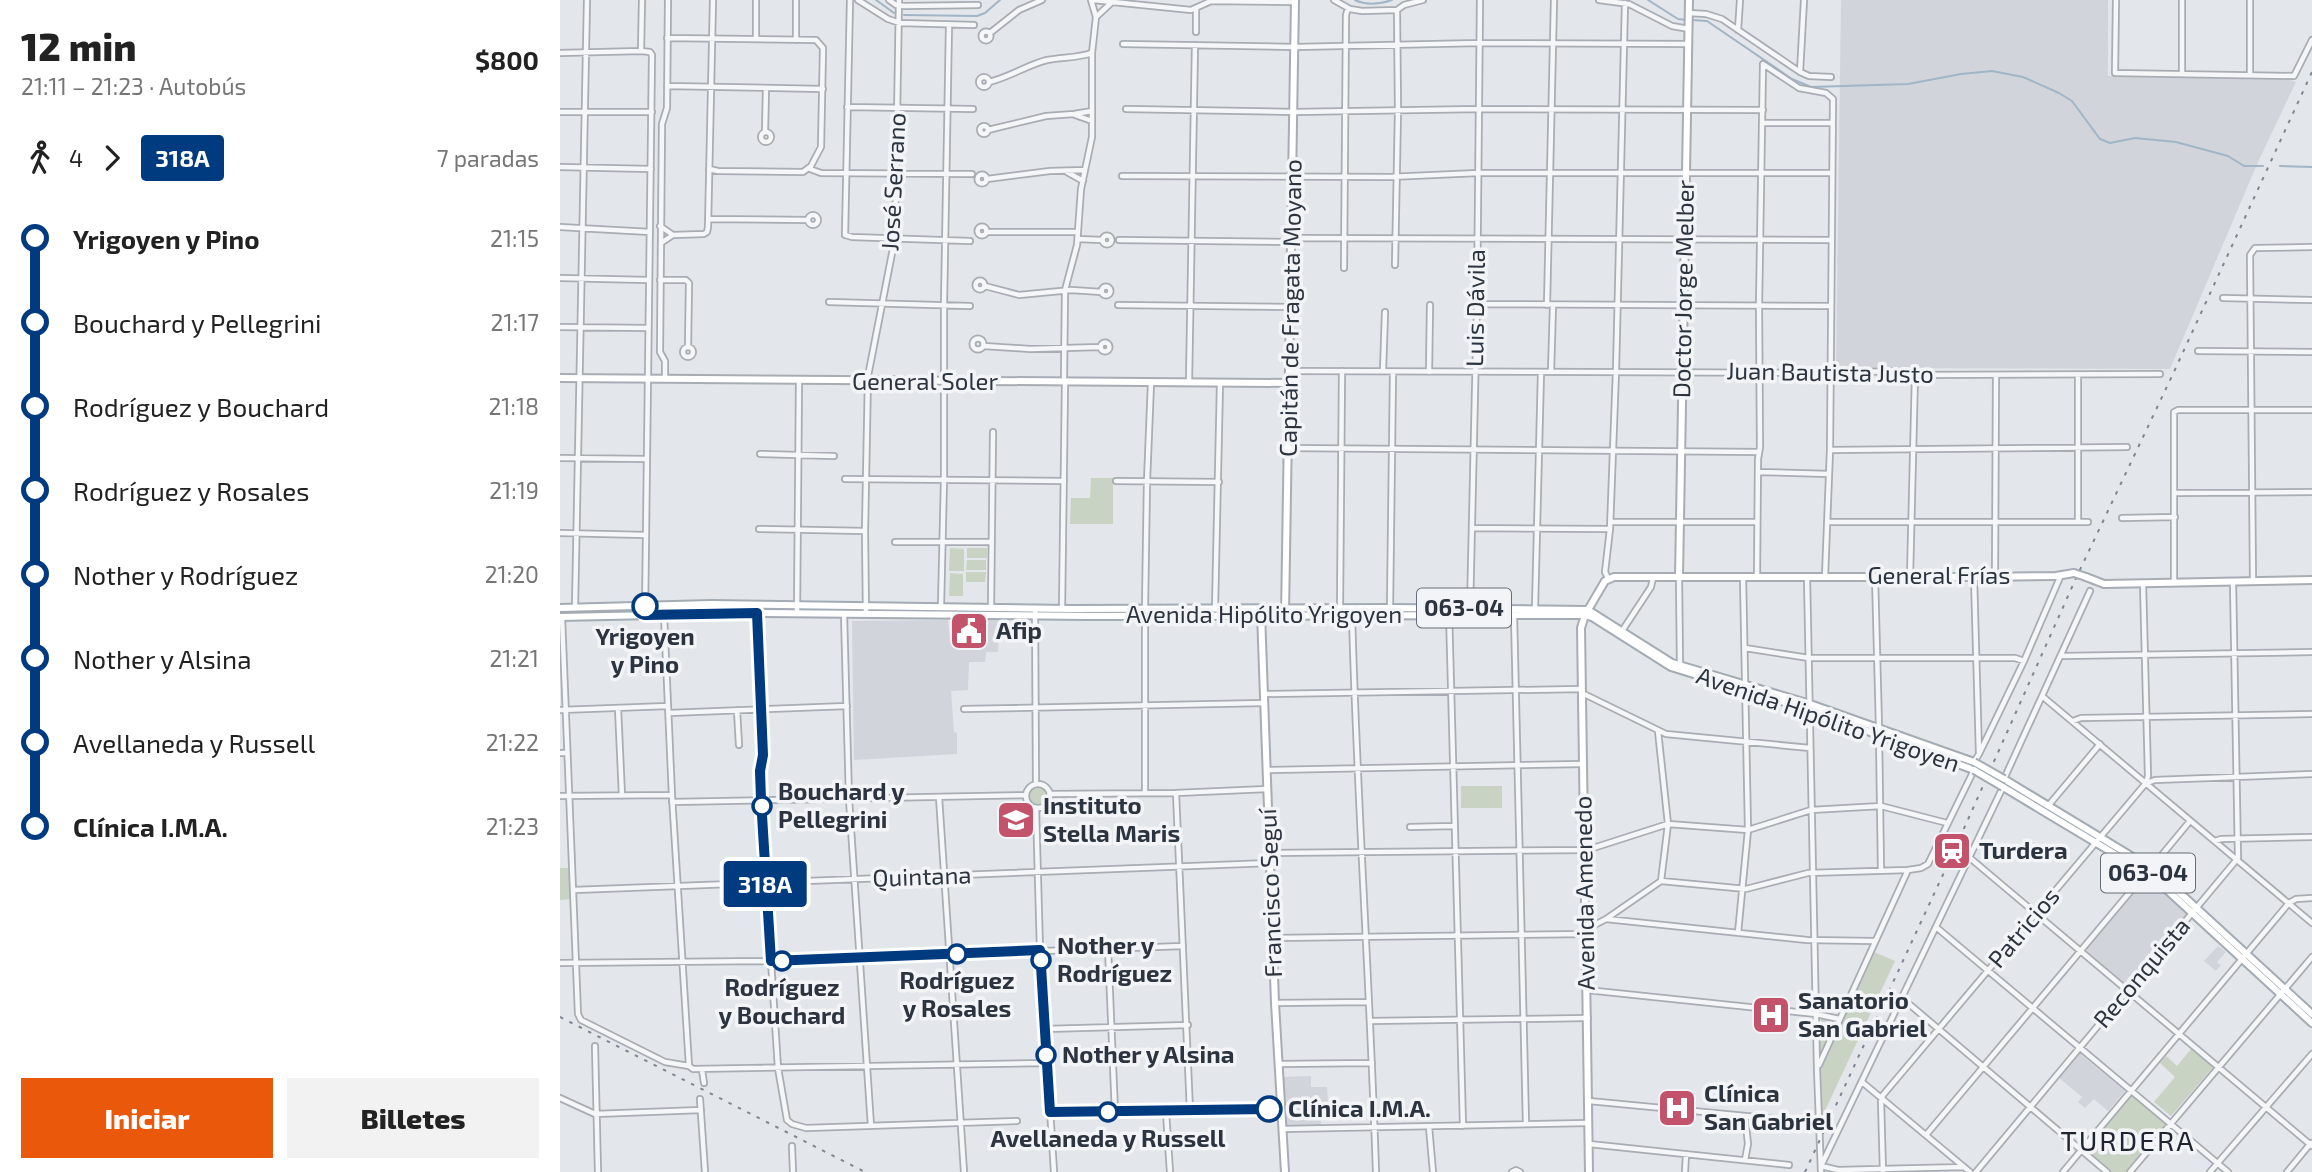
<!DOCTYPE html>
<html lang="es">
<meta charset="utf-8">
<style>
:root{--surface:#fff;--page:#f2f2f2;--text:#222;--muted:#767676;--accent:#ea580c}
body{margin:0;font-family:"Exo 2",sans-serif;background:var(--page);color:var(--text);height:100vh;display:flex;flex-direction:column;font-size:26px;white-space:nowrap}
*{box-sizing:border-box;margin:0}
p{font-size:23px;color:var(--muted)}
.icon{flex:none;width:38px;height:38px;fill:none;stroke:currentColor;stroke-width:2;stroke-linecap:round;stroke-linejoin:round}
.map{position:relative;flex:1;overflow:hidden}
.side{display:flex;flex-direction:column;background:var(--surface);width:560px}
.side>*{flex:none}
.badge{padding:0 14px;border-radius:5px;font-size:24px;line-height:46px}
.map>.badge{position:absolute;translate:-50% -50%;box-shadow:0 0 0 4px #fff}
.legs{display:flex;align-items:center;gap:10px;height:77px;padding:0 21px;font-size:23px}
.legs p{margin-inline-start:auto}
.overview{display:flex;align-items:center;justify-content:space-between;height:119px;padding:0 21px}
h1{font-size:38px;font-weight:800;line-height:52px}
.primary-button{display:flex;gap:14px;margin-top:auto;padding:14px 21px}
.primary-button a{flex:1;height:80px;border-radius:0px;background:var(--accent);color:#fff;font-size:28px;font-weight:800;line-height:80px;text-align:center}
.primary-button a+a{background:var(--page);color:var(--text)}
ul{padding:0 21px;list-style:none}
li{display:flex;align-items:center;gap:24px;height:84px;font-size:26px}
li i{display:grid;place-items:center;width:10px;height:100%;margin:0 9px;background:currentColor}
li i::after{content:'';width:18px;height:18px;margin:-9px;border:5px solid;border-radius:50%;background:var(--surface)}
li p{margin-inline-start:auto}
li:first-child i{background:linear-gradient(#0000 50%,currentColor 0)}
li:last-child i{background:linear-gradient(currentColor 50%,#0000 0)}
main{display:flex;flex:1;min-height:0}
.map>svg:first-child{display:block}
.built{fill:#d1d5db}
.green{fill:#c9d3c4}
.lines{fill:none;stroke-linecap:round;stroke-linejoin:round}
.stream{stroke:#a1b5c6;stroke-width:2}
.street-casing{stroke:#a8adb4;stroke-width:8}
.secondary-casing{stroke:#a8adb4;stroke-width:10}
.primary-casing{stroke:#a3abb4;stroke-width:10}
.street{stroke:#f5f6f8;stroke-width:4.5}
.secondary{stroke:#fff;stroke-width:6}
.primary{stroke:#fff;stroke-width:6}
.rail{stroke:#7d8692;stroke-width:2;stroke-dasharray:3.5 7;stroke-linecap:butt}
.secondary-bridge-casing{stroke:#a8adb4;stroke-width:10;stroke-linecap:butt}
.primary-bridge-casing{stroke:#a3abb4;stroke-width:10;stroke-linecap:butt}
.secondary-bridge{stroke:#fff;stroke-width:6}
.primary-bridge{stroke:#fff;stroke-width:6}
.line-1-casing{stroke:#fff;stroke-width:16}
.line-1{stroke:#003b80;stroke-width:10}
.stop-1-dot{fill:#fff;stroke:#003b80;stroke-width:3.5}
.labels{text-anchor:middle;stroke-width:7;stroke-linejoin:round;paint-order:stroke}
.shield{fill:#f2f4f7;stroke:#676e77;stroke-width:2}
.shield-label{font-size:23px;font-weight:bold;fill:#2c3440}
.street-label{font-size:24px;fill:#2c3440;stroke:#f2f4f7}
.poi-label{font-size:24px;font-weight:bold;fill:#2c3440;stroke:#f2f4f7;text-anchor:start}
.stop-label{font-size:24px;font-weight:bold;fill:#2c3440;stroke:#f2f4f7}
.quarter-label{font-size:28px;letter-spacing:2px;fill:#1e2531;stroke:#f2f4f7}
</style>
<main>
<section class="side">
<div class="overview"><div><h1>12 min</h1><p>21:11 – 21:23 · Autobús</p></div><b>$800</b></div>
<div class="legs"><svg class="icon" aria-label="walk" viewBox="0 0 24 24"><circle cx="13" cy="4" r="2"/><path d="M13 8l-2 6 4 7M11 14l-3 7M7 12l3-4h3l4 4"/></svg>4<svg class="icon" aria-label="forward" viewBox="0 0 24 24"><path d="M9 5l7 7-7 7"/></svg><b class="badge" style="background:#003b80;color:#fff">318A</b><p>7 paradas</p></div>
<ul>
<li><i style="color:#003b80"></i><b>Yrigoyen y Pino</b><p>21:15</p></li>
<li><i style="color:#003b80"></i><span>Bouchard y Pellegrini</span><p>21:17</p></li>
<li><i style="color:#003b80"></i><span>Rodríguez y Bouchard</span><p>21:18</p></li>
<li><i style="color:#003b80"></i><span>Rodríguez y Rosales</span><p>21:19</p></li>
<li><i style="color:#003b80"></i><span>Nother y Rodríguez</span><p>21:20</p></li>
<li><i style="color:#003b80"></i><span>Nother y Alsina</span><p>21:21</p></li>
<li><i style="color:#003b80"></i><span>Avellaneda y Russell</span><p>21:22</p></li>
<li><i style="color:#003b80"></i><b>Clínica I.M.A.</b><p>21:23</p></li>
</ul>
<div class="primary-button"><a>Iniciar</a><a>Billetes</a></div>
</section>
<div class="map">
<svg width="1752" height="1172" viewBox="0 0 1752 1172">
<rect width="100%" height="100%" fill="#e3e6ea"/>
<path class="built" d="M 1281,0 L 1548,0 L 1548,76 L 1730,80 L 1736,82 L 1698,162 L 1610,369 L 1276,368 Z
M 388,620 L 390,640 L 425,644 L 425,637 L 421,636 L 421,620 L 439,620 L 438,652 L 426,652 L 425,662 L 409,662 L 408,690 L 391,691 L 394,732 L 397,733 L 397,754 L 294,760 L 292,621 Z
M 1588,874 L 1629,913 L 1566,987 L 1522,950 Z
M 1658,946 L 1666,952 L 1657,962 L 1661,965 L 1656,971 L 1644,961 Z
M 1519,1053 L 1565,1091 L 1548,1111 L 1534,1099 L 1525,1108 L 1518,1102 L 1522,1097 L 1498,1077 Z
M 751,1076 L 751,1087 L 767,1087 L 768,1104 L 760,1105 L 761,1125 L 725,1126 L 723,1077 Z"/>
<path class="green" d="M 531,478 L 553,478 L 553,524 L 510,524 L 511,498 L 530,498 Z
M 390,548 L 404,549 L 404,571 L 389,571 Z
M 407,548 L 427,548 L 427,558 L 407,558 Z
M 407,560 L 426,560 L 426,570 L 406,570 Z
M 406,572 L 426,572 L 425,582 L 406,582 Z
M 390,573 L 403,574 L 403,596 L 389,596 Z
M468 796a10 10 0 1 1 20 0a10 10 0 1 1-20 0Z
M 901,786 L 942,786 L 942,808 L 901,808 Z
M 0,868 L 9,868 L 11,899 L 0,900 Z
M 1314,952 L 1335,961 L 1262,1117 L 1261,1066 Z
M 1261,1019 L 1276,1021 L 1259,1058 Z
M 1632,1048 L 1654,1066 L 1611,1116 L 1594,1102 L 1615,1077 L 1600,1063 L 1606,1056 L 1617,1066 Z
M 1571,1090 L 1611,1124 L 1570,1172 L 1547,1172 L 1521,1150 Z"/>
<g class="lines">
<path class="stream" d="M 316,0 L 334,13
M 795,0 C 807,6 820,4 832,0
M 1088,0 L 1118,19 L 1127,20
M 344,15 L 417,16 L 425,13 L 440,0
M 1132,20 L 1147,21 L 1232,79 L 1251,87 L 1348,84 L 1401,74 L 1432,71 L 1463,77 L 1499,93 L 1512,101 L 1540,139 L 1550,143 L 1575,138 L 1616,142 L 1668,156 L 1684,166 L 1703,166
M 1720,166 L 1752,167"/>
<defs>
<path id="street" d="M 236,0 L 236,40
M 290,0 L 285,235 L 292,237 L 410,241
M 298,0 L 328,19 L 340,23 L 414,25
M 329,0 L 336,5 L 344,6 L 418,5
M 533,0 L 631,10 L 651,1 L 735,2
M 774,0 L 790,9 L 802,11 L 837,10 L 844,5 L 863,0
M 1039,0 L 1069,4 L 1112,26 L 1129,29
M 1556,0 L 1555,73 L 1734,76 L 1752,40
M 636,9 L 636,32
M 1129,13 L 1146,14 L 1162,19 L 1240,72 L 1249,76 L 1271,77
M 536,17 L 551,3
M 1178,30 L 1180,0
M421.5 36a4.5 4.5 0 1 1 9 0a4.5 4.5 0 1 1-9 0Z
M 430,33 L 459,10 L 482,0
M 107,38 L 256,40 L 263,48 L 261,147 L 251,166 L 243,172 L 158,171 L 149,169
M 196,39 L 196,0
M 563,44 L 735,47 L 920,43 L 1128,44
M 81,51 L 82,0
M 0,53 L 81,51 L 90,52 L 92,55 L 85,615
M 1203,64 L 1239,88 L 1266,93 L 1273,99 L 1270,450 L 1265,577
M 1240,72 L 1244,0
M 1622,74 L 1622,0
M 1690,75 L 1690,0
M419 82a5 5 0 1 1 10 0a5 5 0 1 1-10 0Z
M 429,82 C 450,77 467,65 487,60 C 503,57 517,58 532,53
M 107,86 L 263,89
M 287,107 L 413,109
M 566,109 L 734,112 L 919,109 L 1203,110
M 0,112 L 92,112
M 515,115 L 532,121
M 1203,123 L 1272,123
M420 130a4 4 0 1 1 8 0a4 4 0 1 1-8 0Z
M 428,130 L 486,116 L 514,114 L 532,111
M201 137a5 5 0 1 1 10 0a5 5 0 1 1-10 0Z
M 205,132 L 206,88
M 0,167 L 91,169
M 250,169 L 261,173 L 412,174
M 507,172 L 523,181
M417.5 179a4.5 4.5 0 1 1 9 0a4.5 4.5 0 1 1-9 0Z
M 562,176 L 829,177 L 918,173 L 1271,173
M 427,179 L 490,171 L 525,170
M248 220a5 5 0 1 1 10 0a5 5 0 1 1-10 0Z
M 148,219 L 248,220
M 100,226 L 113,235 L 101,243
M417.5 231a4.5 4.5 0 1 1 9 0a4.5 4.5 0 1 1-9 0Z
M 0,227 L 90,232
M 426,232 L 518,232
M 113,235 L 144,234 L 147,232 L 148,227 L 153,0
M542.5 240a4.5 4.5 0 1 1 9 0a4.5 4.5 0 1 1-9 0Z
M 732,238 L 1271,240
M 518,239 L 542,240
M 559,240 L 731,242
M 835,265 L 838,111 L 837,10
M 784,268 L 786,15 L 788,8
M 0,278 L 88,280
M 100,280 L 126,280 L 129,283 L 128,347
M415.5 285a4.5 4.5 0 1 1 9 0a4.5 4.5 0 1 1-9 0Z
M 425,286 L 459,295 L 511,290 L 542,292
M541.5 291a4.5 4.5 0 1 1 9 0a4.5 4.5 0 1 1-9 0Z
M 1663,298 L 1752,300
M 269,302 L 410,306
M 917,304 L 1271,306
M 558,305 L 730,307
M 987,305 L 994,0
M 0,327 L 88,328
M412.5 344a5.5 5.5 0 1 1 11 0a5.5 5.5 0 1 1-11 0Z
M540.5 347a4.5 4.5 0 1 1 9 0a4.5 4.5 0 1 1-9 0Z
M 424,346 L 470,349 L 541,347
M123 352a5 5 0 1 1 10 0a5 5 0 1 1-10 0Z
M 1638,351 L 1752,352
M 730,371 L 1270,373 L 1336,371 L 1355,375 L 1600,374
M 823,371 L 825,312
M 869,372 L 870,305
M 991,372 L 993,305
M 1518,375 L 1518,522
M 504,377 L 505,290 L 517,245 L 521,189 L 532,137 L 532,53 L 536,17 L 531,0
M 105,379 L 105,361 L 100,352 L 102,124 L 107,108 L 108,0
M 629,382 L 635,45
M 728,448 L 1199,452
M 1270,450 L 1567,447
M 200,454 L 274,456
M 0,458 L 87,459
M 1198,472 L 1269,474
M 285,479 L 504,481
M 556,481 L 659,482
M 1614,493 L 1752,492
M 1562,518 L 1615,517
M 1051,522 L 1197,522
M 1267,522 L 1528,522
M 912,528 L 1050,529
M 199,529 L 305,531
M 0,533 L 86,535
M 335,542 L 431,542
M 1315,576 L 1319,727
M 1119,577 L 1120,665
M 1197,577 L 1198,459 L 1200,447 L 1199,306 L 1203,65
M 1247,577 L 1257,1069 L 1261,1172
M 1350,577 L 1355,375
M 1435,577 L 1436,375
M 1048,578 L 1045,572 L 1050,529 L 1056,371 L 1065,3
M 1693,581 L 1690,255 L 1695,248 L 1752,247
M 1614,582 L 1614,412 L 1618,410 L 1752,410
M 381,606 L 384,479 L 384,305 L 389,25
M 15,608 L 27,0
M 431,608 L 433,432
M 475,608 L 476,783
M 780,608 L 782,371
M 830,608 L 833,372
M 975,608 L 981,372
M 502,609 L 505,383
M 585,609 L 587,481 L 591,383
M 655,609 L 660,383
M 910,610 L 917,304 L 920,0
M 197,612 L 203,755 L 200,771 L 206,884 L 218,1068 L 227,1120 L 232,1124 L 246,1128 L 457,1121
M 889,612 L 903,1126
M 237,614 L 239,381
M 284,614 L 289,799 L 311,1126
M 306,614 L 305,531 L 308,376 L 335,238 L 339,0
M 104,615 L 112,796 L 129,1066
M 792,615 C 797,801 810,986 816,1172
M 954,615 L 966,1124
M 2,617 L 18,1014 L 21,1020 L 105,1062 L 129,1066 L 133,1069 L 487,1063
M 1062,631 L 1091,587 L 1093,578
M 1185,648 L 1249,658 L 1455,658 L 1464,661
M 1501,656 L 1752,652
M 1022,693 L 1106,734 L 1250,748
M 704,694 L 1021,689
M 1482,696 L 1752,923
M 58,708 L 62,796
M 404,709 L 704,703
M 0,710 L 108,706
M 177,710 L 179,745
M 109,713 L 287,706
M 1513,721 L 1521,718 L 1752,714
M 1098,731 L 1108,824 L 1101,881
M 1319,734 L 1321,870
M 0,753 L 7,753
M 1419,754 L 1464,661 L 1501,575
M 1414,762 L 1419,754 L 1414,577
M 707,770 L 1023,764
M 1444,779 L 1530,591
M 1587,783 L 1595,780 L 1752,774
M466 796a12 12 0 1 1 24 0a12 12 0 1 1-24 0Z
M 585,792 L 585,616
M 616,793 L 630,1111
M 490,794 L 616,793 L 707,789
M 0,796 L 112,795
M 379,797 L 404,1172
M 112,802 L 465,795
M 1488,806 L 1540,744
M 476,808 L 480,950 L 494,1172
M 850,827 L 894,826
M 1655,841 L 1661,839 L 1752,837
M 710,853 L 1027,850 L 1108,824 L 1188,830 L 1251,810 L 1321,806 L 1387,823
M 1410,858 L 1752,1146
M 1591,868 L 1630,821
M 14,890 L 710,863
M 1046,919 L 1101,881 L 1186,889 L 1248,873 L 1348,870
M 1376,927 L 1668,1172
M 1027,929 L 1046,919 L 1247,940 L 1314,941
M 1178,933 L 1188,830 L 1183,577
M 713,938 L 1027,934
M 548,948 L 555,1112
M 0,963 L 211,961 L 623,946
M 1027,990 L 1256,1014 L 1279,1019
M 1342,998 L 1547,1172
M 715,1003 L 809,1002
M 810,1021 L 1028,1018
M 485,1029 L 628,1025
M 35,1046 L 38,1172
M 719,1064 L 812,1063
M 1259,1065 L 1348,870 L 1361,868 L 1368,864 L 1414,770
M 142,1070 L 144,1083
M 1302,1082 L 1410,1172
M 0,1098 L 35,1114 L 141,1110
M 140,1099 L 145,1172
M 1029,1101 L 1260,1123
M 490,1112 L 720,1109
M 606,1112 L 610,1172
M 869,1127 L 873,1172
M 722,1129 L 1028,1123
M 1366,1135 L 1586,873
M 1029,1144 L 1229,1165
M 232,1146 L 233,1172
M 1185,1160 L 1188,1144 L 1185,1116
M 1404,1167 L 1278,1170 L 1261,1166 L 1443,787
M 952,1172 L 956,1170 L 960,1172
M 1125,1172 L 1126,1154
M 1323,1172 L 1321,1101 L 1323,1095 L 1586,783 L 1588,776 L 1583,583
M 1416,1172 L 1678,858 L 1673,582
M 1503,1172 L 1729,903 L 1736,899 L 1752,898
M 1570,1172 L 1752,957
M 1650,1172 L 1752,1054
M 1727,1172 L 1751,1143"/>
<path id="secondary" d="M 0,378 L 730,383
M 1119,577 L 1129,0
M 1526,577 L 1544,584 L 1752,580
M 701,613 L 715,1003 L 725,1172
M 725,615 L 735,0
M 1029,1172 L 1021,628 L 1025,615 L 1045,581 L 1054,577 L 1414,577 L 1496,576 L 1514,573"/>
<path id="primary" d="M 0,608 L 151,604 L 511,609 L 830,608 L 1028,610 L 1112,663 L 1250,704 L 1414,762
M 0,617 L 189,613 L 529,616 L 1025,615 L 1032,617 L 1111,667 L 1250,710 L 1414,770
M 1444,779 L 1596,871 L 1752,1014
M 1443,787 L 1593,877 L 1752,1023"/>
</defs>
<use href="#street" class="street-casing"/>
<use href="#secondary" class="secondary-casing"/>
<use href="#primary" class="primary-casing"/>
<use href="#street" class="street"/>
<use href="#secondary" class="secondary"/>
<use href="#primary" class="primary"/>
<path class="rail" d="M 0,1017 L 305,1172
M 1245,1172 L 1393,853 L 1517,576 L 1612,376 L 1752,72"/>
<defs>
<path id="secondary-bridge" d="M 1514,573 L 1526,577"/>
<path id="primary-bridge" d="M 1414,762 L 1444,779
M 1414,770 L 1443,787"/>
</defs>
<use href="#secondary-bridge" class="secondary-bridge-casing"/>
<use href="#primary-bridge" class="primary-bridge-casing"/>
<use href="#secondary-bridge" class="secondary-bridge"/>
<use href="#primary-bridge" class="primary-bridge"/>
</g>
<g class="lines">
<defs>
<path id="line-1" d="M 85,606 L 85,615 L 197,613 L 203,755 L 200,771 L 201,799 L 211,961 L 480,950 L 490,1112 L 709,1109"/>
</defs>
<use href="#line-1" class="line-1-casing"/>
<use href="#line-1" class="line-1"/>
</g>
<defs>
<symbol id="civic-square" viewBox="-11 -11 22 22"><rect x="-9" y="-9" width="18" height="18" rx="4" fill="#c3536a" stroke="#f2f4f7"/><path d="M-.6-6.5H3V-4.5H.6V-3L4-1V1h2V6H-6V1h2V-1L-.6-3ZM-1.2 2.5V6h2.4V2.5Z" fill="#fff"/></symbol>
<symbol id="university-square" viewBox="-11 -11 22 22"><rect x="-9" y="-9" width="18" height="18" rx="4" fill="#c3536a" stroke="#f2f4f7"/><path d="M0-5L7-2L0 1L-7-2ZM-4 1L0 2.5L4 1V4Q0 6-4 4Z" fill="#fff"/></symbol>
<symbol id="station-square" viewBox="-11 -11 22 22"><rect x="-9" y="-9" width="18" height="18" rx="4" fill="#c3536a" stroke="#f2f4f7"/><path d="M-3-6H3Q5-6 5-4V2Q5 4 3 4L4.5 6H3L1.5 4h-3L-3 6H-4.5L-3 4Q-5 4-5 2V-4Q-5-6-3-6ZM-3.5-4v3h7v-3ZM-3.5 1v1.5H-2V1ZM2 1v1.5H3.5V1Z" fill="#fff"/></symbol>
<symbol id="hospital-square" viewBox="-11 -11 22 22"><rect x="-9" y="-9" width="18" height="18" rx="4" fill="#c3536a" stroke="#f2f4f7"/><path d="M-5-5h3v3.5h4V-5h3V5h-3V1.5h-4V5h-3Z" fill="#fff"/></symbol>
</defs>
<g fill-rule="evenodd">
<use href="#civic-square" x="387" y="609" width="44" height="44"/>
<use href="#university-square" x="434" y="798" width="44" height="44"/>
<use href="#station-square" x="1370" y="829" width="44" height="44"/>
<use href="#hospital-square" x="1189" y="993" width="44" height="44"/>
<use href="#hospital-square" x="1095" y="1086" width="44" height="44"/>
</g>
<g class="stop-1-dot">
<circle cx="85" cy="606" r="12"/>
<circle cx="202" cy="806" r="9"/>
<circle cx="397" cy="954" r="9"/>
<circle cx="481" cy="960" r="9"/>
<circle cx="222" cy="961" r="9"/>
<circle cx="486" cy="1055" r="9"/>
<circle cx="709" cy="1109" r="12"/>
<circle cx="548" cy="1112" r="9"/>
</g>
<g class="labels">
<g class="shield">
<rect x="857" y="588.5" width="94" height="39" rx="5"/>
<rect x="1541" y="853.5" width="94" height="39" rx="5"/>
</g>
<g class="shield-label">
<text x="904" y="616">063-04</text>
<text x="1588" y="881">063-04</text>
</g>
<g class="street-label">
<text transform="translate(334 182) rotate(-87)" y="8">José Serrano</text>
<text transform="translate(1124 289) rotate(-89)" y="8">Doctor Jorge Melber</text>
<text transform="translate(731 308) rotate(-89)" y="8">Capitán de Fragata Moyano</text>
<text transform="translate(916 308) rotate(-89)" y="8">Luis Dávila</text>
<text transform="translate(1270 373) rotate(1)" y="8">Juan Bautista Justo</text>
<text x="365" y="390">General Soler</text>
<text x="1379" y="584">General Frías</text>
<text x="704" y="623">Avenida Hipólito Yrigoyen</text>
<text transform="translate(1268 720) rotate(19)" y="8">Avenida Hipólito Yrigoyen</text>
<text transform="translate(362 877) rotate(-2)" y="8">Quintana</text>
<text transform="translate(711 893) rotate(-92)" y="8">Francisco Seguí</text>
<text transform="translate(1025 893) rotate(-91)" y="8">Avenida Amenedo</text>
<text transform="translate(1464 928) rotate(-50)" y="8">Patricios</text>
<text transform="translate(1582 973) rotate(-50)" y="8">Reconquista</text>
</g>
<g class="poi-label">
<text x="436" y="639">Afip</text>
<text x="483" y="814">Instituto<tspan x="483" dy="28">Stella Maris</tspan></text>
<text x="1419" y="859">Turdera</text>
<text x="1238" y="1009">Sanatorio<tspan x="1238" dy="28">San Gabriel</tspan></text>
<text x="1144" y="1102">Clínica<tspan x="1144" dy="28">San Gabriel</tspan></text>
</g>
<g class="stop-label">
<text x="85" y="645">Yrigoyen<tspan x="85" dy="28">y Pino</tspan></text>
<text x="218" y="800" text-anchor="start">Bouchard y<tspan x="218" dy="28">Pellegrini</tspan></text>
<text x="497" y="954" text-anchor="start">Nother y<tspan x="497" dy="28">Rodríguez</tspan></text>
<text x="397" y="989">Rodríguez<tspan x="397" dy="28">y Rosales</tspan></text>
<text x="222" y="996">Rodríguez<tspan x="222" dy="28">y Bouchard</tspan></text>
<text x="502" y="1063" text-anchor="start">Nother y Alsina</text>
<text x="728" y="1117" text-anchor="start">Clínica I.M.A.</text>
<text x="548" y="1147">Avellaneda y Russell</text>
</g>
<g class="quarter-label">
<text x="1568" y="1151">TURDERA</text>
</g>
</g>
</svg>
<b class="badge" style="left:205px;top:884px;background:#003b80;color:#fff">318A</b>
</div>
</main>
